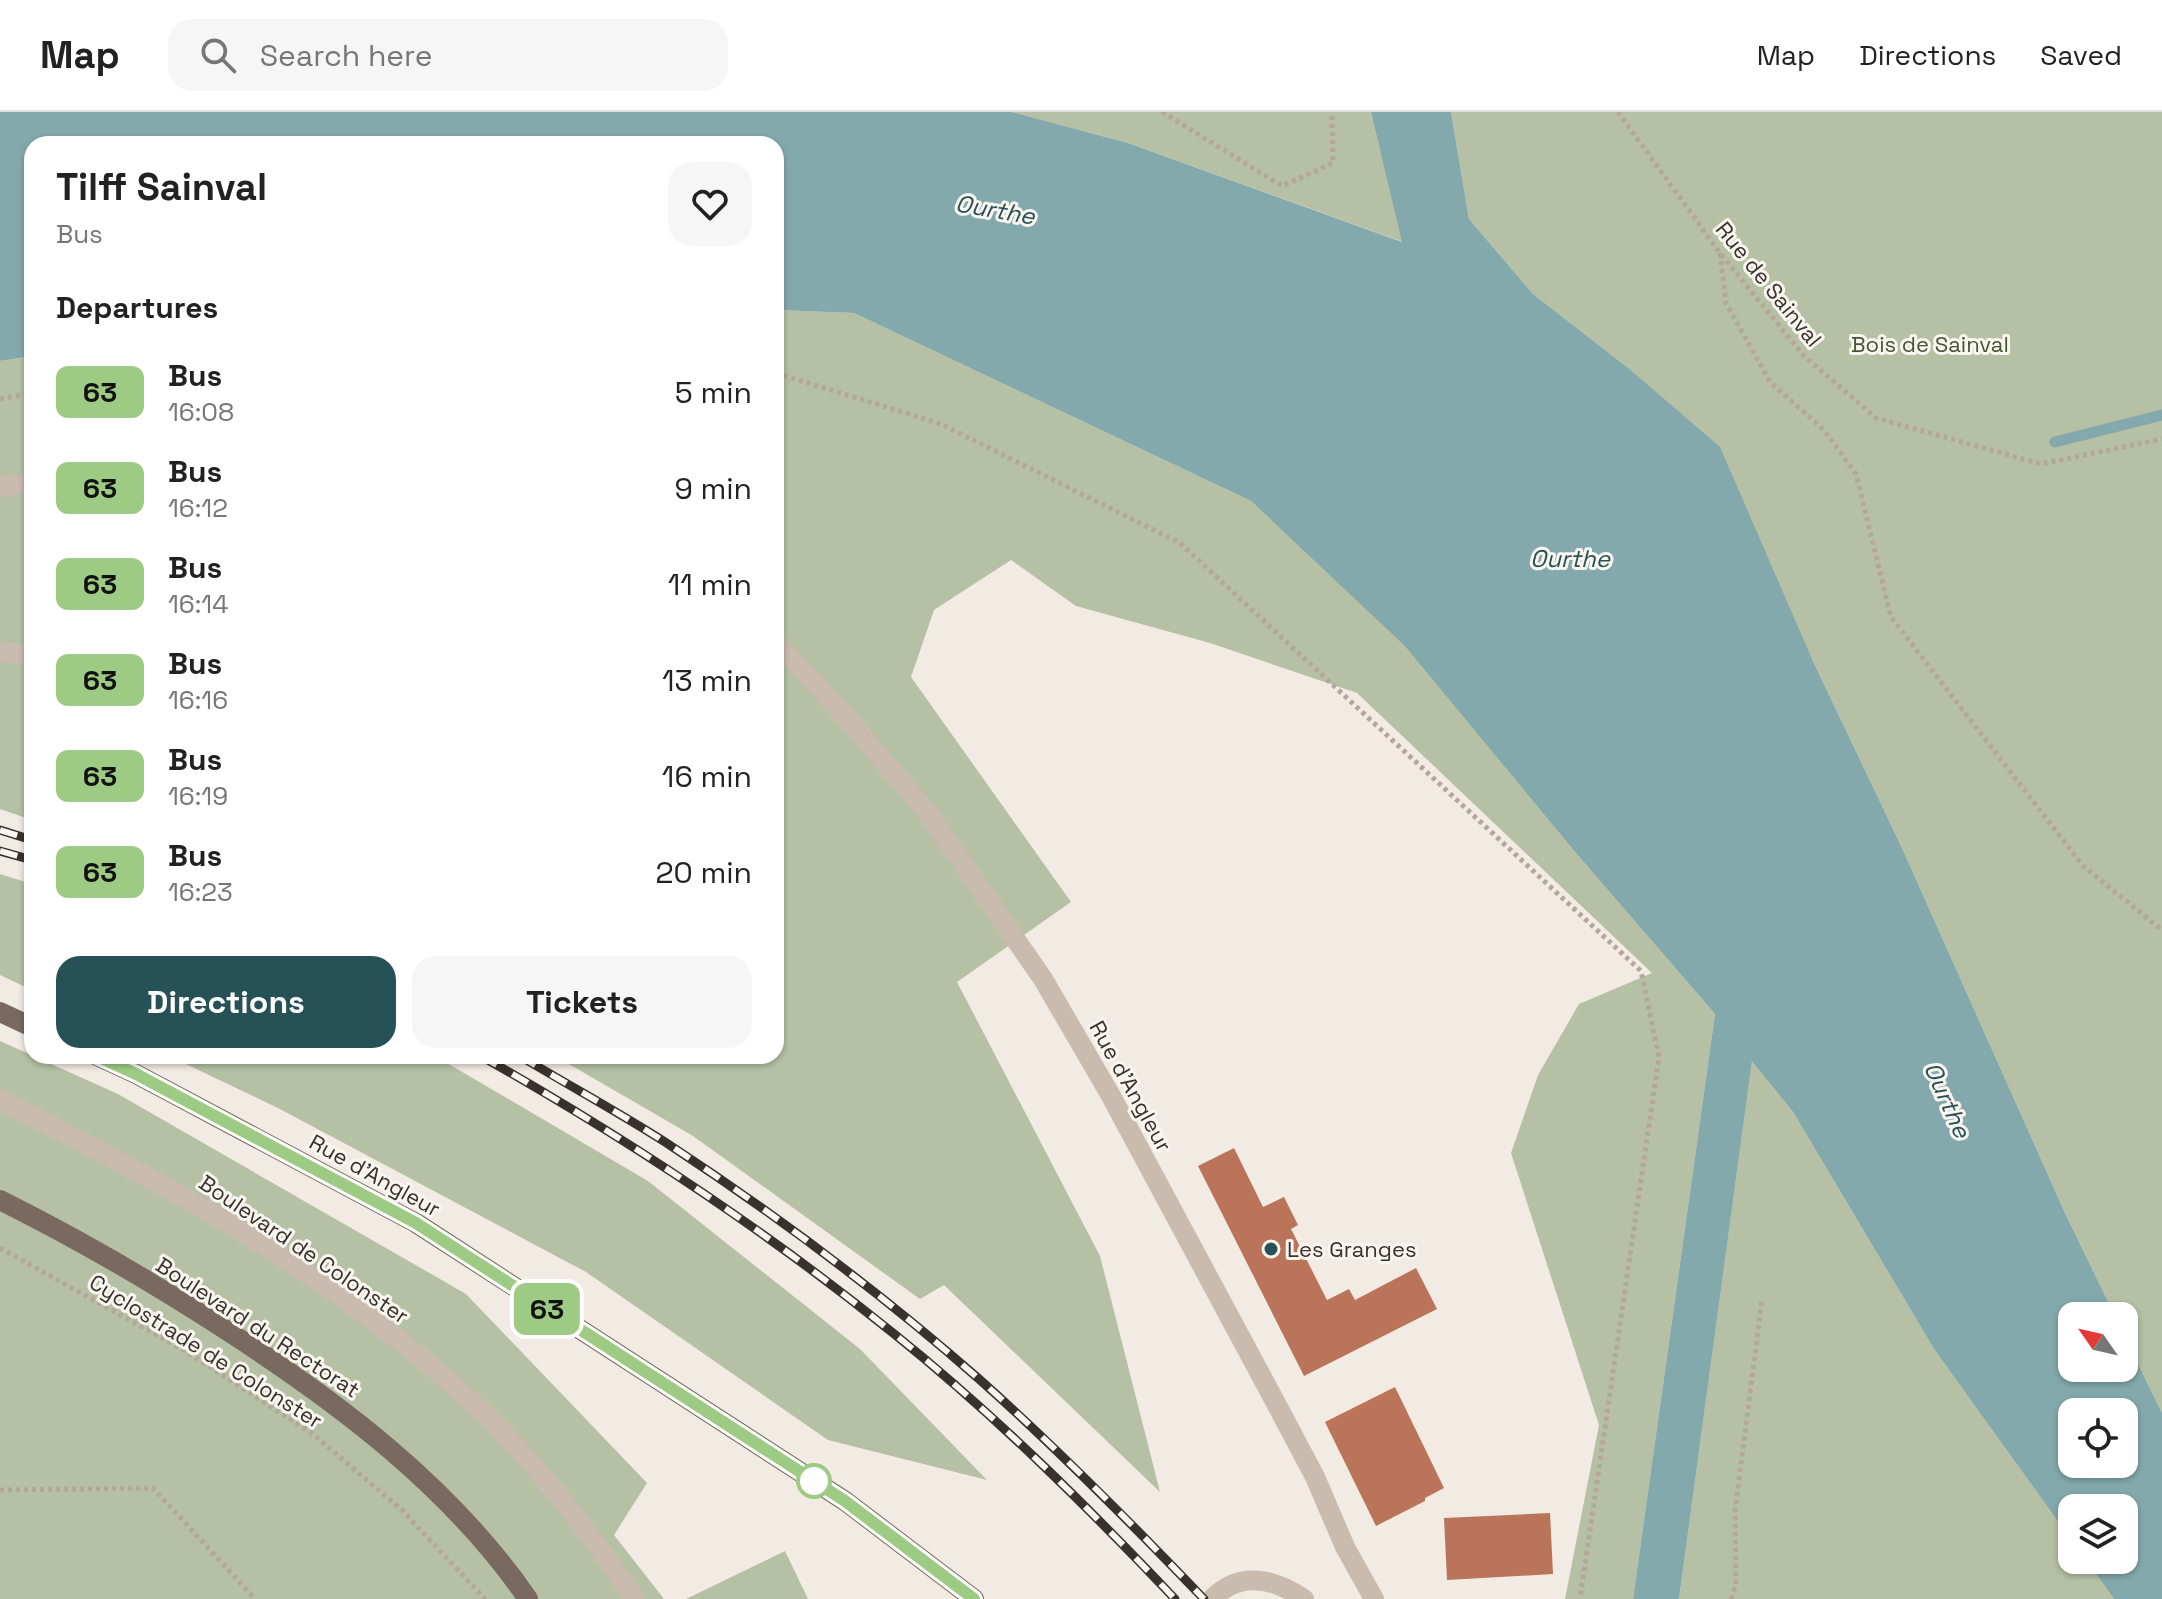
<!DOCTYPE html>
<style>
:root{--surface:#fff;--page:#f6f6f6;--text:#222;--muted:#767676;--line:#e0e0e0;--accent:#265156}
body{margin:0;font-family:"Space Grotesk",sans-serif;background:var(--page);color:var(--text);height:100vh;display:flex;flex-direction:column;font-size:30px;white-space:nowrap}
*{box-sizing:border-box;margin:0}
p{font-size:26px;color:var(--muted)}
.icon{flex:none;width:44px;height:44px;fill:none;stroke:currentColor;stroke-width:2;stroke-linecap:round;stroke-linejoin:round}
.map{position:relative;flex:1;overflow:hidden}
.drawer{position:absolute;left:24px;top:24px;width:760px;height:928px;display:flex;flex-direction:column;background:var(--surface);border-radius:24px;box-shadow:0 2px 6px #0004}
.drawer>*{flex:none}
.badge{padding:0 16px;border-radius:12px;font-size:28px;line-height:52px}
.needle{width:52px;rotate:304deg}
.controls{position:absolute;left:2058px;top:1190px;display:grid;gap:16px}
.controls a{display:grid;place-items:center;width:80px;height:80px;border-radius:16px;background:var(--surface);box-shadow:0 2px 6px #0004;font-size:40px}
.map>.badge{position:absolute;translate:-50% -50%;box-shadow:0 0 0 4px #fff}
h2{padding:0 32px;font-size:30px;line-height:72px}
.round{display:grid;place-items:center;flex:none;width:84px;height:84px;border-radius:24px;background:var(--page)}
.head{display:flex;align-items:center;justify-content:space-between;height:136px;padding:0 32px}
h1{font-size:38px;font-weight:700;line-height:60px}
.cta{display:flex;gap:16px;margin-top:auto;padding:16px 32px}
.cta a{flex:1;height:92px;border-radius:24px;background:var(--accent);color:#fff;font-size:32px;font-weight:700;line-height:92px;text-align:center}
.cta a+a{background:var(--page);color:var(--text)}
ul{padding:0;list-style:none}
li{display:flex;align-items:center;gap:24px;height:96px;padding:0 32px}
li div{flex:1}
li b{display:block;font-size:30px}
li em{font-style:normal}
li .badge{min-width:88px;font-weight:700;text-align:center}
header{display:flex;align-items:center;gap:48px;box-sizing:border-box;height:112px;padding:0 40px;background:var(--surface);border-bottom:2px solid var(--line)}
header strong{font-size:38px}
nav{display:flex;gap:44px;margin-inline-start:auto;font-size:28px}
.search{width:560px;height:72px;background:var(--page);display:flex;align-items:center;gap:20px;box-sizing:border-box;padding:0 28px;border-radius:24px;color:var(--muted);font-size:30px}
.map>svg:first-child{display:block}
.green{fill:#b5c0a4}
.water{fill:#84a9ac;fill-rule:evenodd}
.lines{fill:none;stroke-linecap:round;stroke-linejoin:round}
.stream{stroke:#84a9ac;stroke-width:11}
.building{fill:#b97459}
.path{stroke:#b5a69a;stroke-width:5;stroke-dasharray:4 4;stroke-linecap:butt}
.minor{stroke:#c9bcaf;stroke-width:20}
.major{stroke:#79695f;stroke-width:20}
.rail-casing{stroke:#39312c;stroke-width:9}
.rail{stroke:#f9f5ef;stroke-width:6;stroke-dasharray:18;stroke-linecap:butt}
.line-casing{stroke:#fff;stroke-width:18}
.line{stroke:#9ecb84;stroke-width:12}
.poi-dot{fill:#265156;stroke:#f9f5ef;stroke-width:3}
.stop-dot{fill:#fff;stroke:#9ecb84;stroke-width:4}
.labels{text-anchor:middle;stroke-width:6;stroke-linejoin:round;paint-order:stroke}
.street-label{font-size:22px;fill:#39312c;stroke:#f9f5ef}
.park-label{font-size:22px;fill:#475433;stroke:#f9f5ef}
.poi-label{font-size:22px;fill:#39312c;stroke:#f9f5ef;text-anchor:start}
.water-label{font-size:24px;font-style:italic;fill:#265156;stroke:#f9f5ef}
</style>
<header>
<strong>Map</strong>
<div class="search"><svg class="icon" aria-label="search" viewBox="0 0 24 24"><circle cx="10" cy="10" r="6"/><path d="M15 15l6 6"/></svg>Search here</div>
<nav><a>Map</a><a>Directions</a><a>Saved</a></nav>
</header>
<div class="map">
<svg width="2162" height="1487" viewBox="0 0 2162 1487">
<rect width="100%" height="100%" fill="#f2ebe3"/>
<path class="green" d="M 1012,0 L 1371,0 L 1403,130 L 1128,31 Z
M 1451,0 L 2162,0 L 2162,1301 L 2124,1223 L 2124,1204 L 2115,1204 L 2065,1101 L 1902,736 L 1812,547 L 1627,255 L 1533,182 L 1469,107 Z
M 776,198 L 854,201 L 1251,389 L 1405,533 L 1575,740 L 1715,902 L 1633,1487 L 1565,1487 L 1599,1313 L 1511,1041 L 1538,963 L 1579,892 L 1652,861 L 1357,581 L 1210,531 L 1076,494 L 1011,448 L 934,498 L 911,565 L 1071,790 L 957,870 L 1100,1144 L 1160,1380 L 944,1173 L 920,1187 L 693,1024 L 555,944 L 776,944 Z
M 32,244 L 32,708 L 0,697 L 0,249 Z
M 0,762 L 32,772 L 32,878 L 0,863 Z
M 0,929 L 118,982 L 466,1182 L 647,1371 L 614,1423 L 664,1487 L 0,1487 Z
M 169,944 L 435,944 L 648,1069 L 860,1237 L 987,1368 L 828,1328 L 586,1160 L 278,996 Z
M 1752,948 L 1793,1000 L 1934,1237 L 2072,1429 L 2072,1448 L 2086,1448 L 2114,1487 L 1679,1487 Z
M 785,1439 L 808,1487 L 686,1487 Z"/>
<path class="water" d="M 0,0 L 1012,0 L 1128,31 L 1402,130 L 1371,0 L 1451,0 L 1469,107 L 1533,182 L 1627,255 L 1720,335 L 1812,547 L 1902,736 L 2065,1101 L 2115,1204 L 2072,1204 L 2072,1256 L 2124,1256 L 2124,1223 L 2162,1301 L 2162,1487 L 2114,1487 L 2086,1448 L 2124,1448 L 2124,1396 L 2072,1396 L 2072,1429 L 1934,1237 L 1793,1000 L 1752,949 L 1679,1487 L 1633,1487 L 1715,902 L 1575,740 L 1405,534 L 1251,389 L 854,201 L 776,198 L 776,32 L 32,32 L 32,244 L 0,249 ZM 2072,1300 L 2124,1300 L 2124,1352 L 2072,1352 Z"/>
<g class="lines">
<path class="stream" d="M 2055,330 L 2162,303"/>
</g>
<path class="building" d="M 1234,1036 L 1263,1095 L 1284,1085 L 1298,1113 L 1291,1117 L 1327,1188 L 1349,1177 L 1355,1188 L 1416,1156 L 1437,1197 L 1304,1264 L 1198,1054 Z
M 1395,1275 L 1444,1376 L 1425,1386 L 1425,1389 L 1376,1414 L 1325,1310 Z
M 1550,1401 L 1553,1462 L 1447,1468 L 1444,1406 Z"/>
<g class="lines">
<path class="path" d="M 1162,0 L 1282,74 L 1333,51 L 1332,0
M 1618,0 L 1720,141 L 1804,244 L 1876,306 L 2041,352 L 2162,327
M 1720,141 L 1726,191 L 1770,270 L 1824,318 L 1856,362 L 1891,505 L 2083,754 L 2162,818
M 776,261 L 941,312 L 1180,431 L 1641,859 L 1659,945 L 1580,1487
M 0,287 L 32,281
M 0,1136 L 187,1240 L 314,1323 L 402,1398 L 485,1487
M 0,1378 L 153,1376 L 255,1487
M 1731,1487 L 1736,1473 L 1735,1399 L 1762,1188"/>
<path class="minor" d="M 0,375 L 32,370
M 776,530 L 846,605 L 927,700 L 1043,867 L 1111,984 L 1279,1297 L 1315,1365 L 1345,1435 L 1374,1487
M 0,540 L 32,544
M 0,988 C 167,1072 335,1163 473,1291 C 535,1349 587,1417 635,1487
M 1212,1487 C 1240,1458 1275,1467 1304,1487"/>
<path class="major" d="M 0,900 L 32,915
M 97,944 L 136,962 L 416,1111 L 845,1389 L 974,1487
M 0,1088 C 78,1127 154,1171 226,1218 C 339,1291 451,1375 528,1487"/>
<defs>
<path id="rail" d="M 0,718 L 32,728
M 0,739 L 32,748
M 481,944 C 626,1026 764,1117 893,1221 C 994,1302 1086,1393 1175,1487
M 520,944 C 568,973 618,1000 665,1030 C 775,1102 881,1181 979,1267 C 1058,1337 1131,1411 1204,1487"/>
</defs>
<use href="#rail" class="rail-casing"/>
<use href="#rail" class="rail"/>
</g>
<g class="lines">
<defs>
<path id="line" d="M 97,944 L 136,962 L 416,1111 L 845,1389 L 974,1487"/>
</defs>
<use href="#line" class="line-casing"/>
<use href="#line" class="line"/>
</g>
<circle class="poi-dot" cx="1271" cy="1137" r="8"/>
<circle class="stop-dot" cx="814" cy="1369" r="16"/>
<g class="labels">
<g class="street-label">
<text transform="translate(1769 172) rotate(51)" y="8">Rue de Sainval</text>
<text transform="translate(1131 974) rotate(61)" y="8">Rue d'Angleur</text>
<text transform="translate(375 1063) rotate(29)" y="8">Rue d'Angleur</text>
<text transform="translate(304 1137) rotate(34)" y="8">Boulevard de Colonster</text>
<text transform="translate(258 1215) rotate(33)" y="8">Boulevard du Rectorat</text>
<text transform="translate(206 1239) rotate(32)" y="8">Cyclostrade de Colonster</text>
</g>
<g class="park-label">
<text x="1930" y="240">Bois de Sainval</text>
</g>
<g class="poi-label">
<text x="1287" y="1145">Les Granges</text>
</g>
<g class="water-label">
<text transform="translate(995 98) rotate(10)" y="8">Ourthe</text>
<text x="1570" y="455">Ourthe</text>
<text transform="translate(1947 988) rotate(66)" y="8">Ourthe</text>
</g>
</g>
</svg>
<div class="controls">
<a><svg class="needle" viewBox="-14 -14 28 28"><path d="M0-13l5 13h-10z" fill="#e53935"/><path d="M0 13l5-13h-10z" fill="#767676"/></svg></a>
<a><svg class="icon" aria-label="locate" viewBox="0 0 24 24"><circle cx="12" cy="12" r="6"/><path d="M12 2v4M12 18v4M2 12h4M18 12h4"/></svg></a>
<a><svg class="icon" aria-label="layers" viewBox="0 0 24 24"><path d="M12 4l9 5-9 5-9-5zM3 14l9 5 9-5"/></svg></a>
</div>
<b class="badge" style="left:547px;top:1197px;background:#9ecb84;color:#111">63</b>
<section class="drawer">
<div class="head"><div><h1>Tilff Sainval</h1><p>Bus</p></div><a class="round"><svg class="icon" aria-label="heart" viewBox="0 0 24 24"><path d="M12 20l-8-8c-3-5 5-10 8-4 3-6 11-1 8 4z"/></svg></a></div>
<h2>Departures</h2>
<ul>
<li><span class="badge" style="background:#9ecb84;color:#111">63</span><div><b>Bus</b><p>16:08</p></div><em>5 min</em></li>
<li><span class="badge" style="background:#9ecb84;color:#111">63</span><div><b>Bus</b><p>16:12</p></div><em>9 min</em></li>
<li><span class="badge" style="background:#9ecb84;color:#111">63</span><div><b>Bus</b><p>16:14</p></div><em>11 min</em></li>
<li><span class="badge" style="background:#9ecb84;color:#111">63</span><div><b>Bus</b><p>16:16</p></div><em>13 min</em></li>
<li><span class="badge" style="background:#9ecb84;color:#111">63</span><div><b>Bus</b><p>16:19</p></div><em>16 min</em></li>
<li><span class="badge" style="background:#9ecb84;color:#111">63</span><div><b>Bus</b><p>16:23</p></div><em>20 min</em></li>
</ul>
<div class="cta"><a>Directions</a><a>Tickets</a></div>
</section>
</div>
